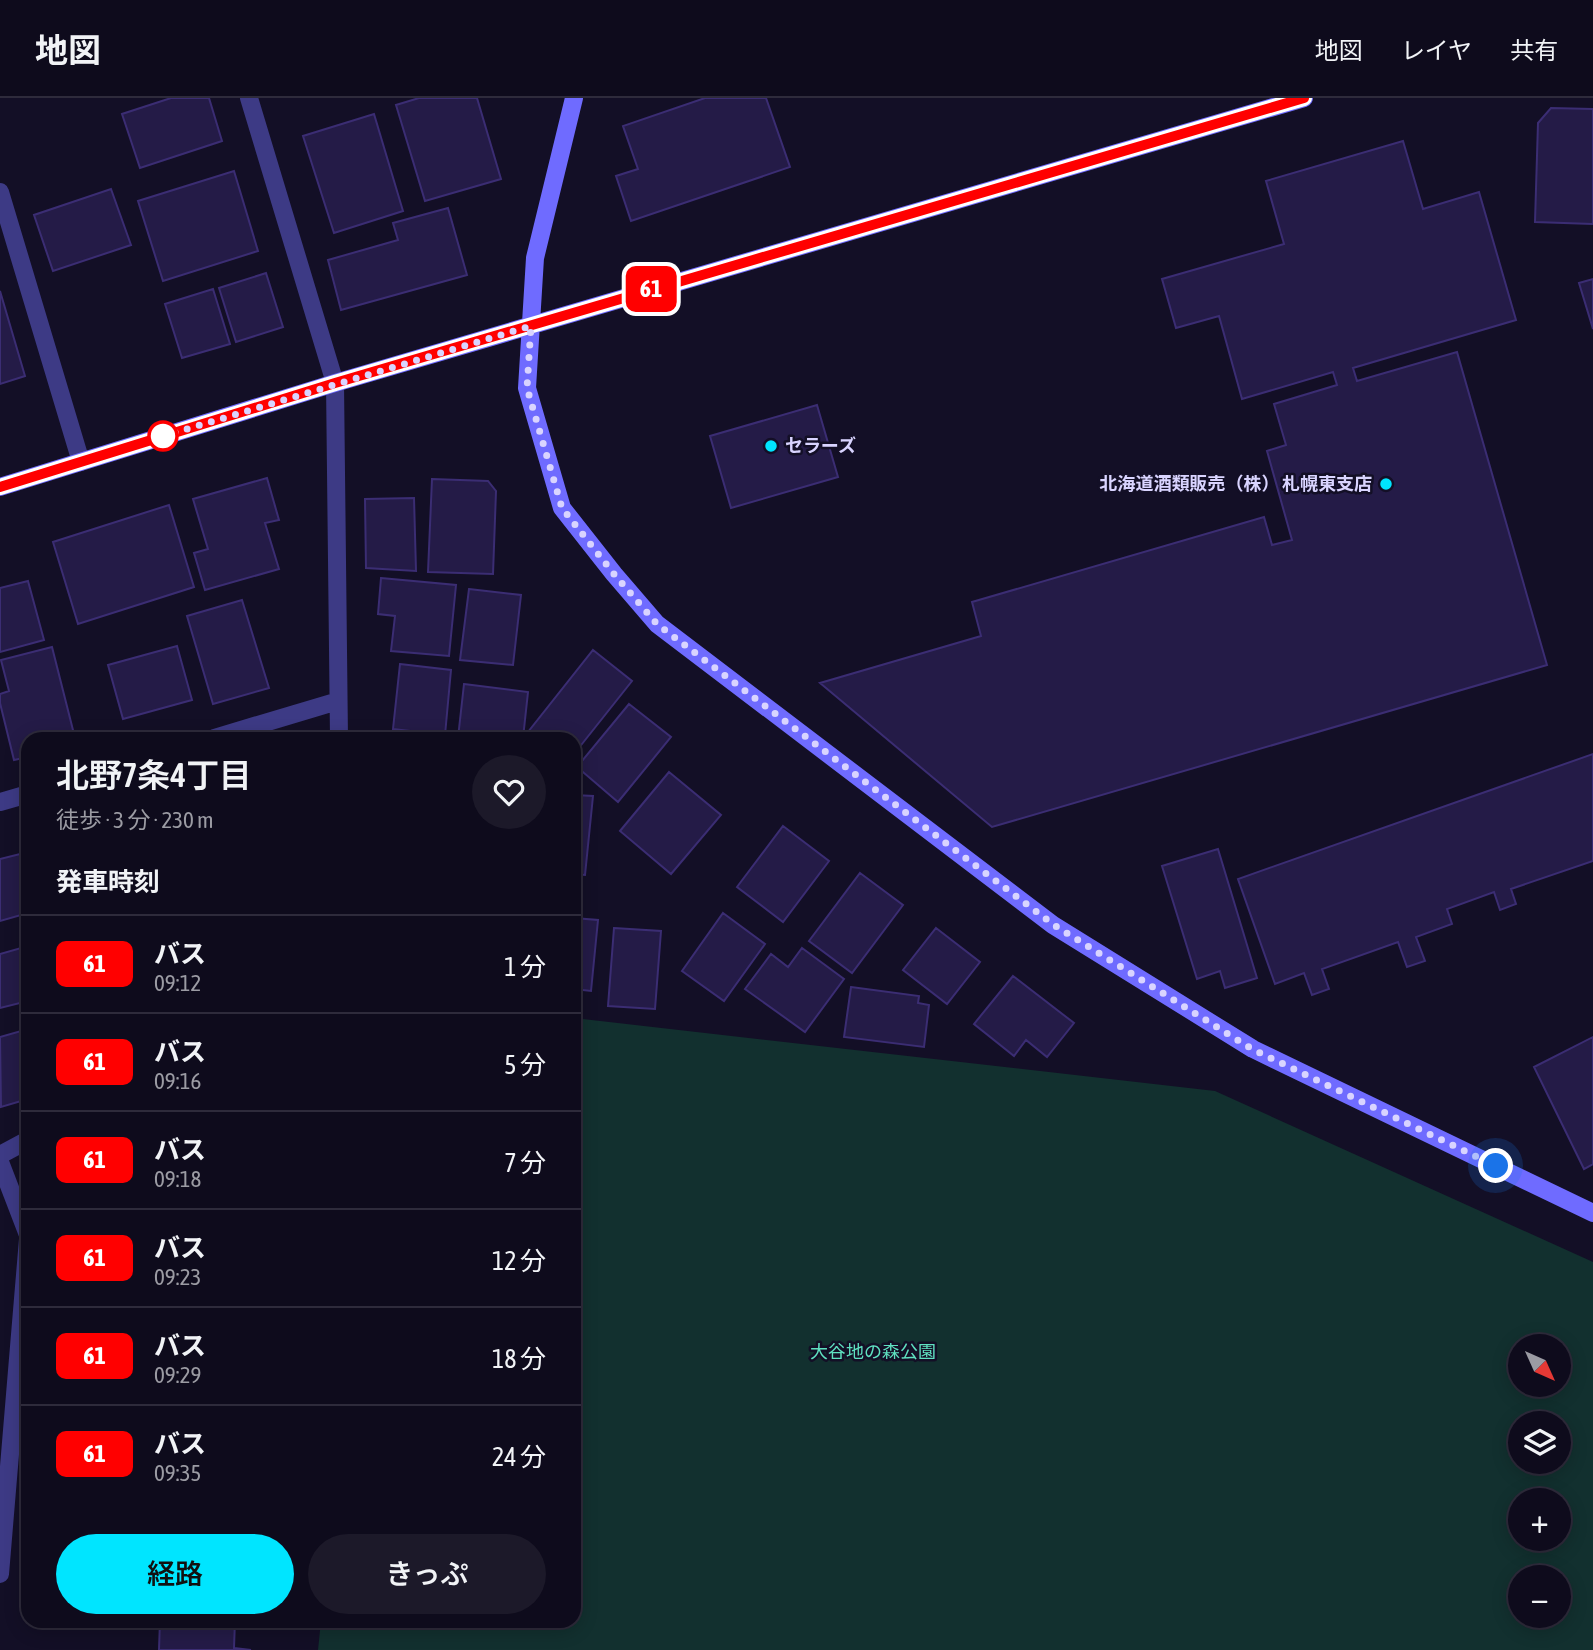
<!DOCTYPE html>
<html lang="ja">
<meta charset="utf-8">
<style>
:root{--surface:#0e0b1c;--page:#1c1929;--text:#f1f3f6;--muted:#9b9ba3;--line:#2e2b3b;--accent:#00e5ff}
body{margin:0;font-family:"Asap Condensed","Noto Sans JP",sans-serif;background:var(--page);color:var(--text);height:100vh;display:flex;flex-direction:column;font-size:26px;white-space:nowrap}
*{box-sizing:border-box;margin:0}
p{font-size:23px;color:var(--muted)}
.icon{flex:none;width:38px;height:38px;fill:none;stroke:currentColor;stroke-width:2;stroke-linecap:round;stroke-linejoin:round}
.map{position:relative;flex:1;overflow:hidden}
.side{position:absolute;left:21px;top:634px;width:560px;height:896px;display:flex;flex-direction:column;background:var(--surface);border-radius:21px;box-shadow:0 4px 18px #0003,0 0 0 2px var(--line)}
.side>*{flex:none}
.badge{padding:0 14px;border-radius:10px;font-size:24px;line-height:46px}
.needle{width:46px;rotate:135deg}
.tools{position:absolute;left:1508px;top:1236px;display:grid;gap:14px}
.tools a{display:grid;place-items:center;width:63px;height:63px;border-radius:50%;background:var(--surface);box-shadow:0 4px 18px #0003,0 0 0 2px var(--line);font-size:35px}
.you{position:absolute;width:35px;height:35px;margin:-18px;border:5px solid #fff;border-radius:50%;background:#1a73e8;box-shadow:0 0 0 10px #1a73e833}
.map>.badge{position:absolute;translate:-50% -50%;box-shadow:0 0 0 4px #fff}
h2{padding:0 35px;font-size:26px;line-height:63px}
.round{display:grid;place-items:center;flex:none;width:74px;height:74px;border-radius:37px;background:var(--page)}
.head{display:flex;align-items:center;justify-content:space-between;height:119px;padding:0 35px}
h1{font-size:33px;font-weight:600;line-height:52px}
.cta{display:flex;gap:14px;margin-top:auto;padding:14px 35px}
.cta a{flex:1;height:80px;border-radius:42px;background:var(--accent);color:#111;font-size:28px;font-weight:600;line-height:80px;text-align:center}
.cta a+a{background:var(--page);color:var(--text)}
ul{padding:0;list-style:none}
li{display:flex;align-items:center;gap:21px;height:98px;padding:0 35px;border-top:2px solid var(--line)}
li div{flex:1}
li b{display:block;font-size:26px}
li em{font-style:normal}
li .badge{min-width:77px;font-weight:700;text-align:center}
header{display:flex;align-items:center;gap:42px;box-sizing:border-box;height:98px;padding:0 35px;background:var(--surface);border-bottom:2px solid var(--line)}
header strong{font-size:33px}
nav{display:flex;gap:38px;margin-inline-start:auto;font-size:24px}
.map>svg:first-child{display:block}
.green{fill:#12302f;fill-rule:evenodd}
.building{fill:#241b47;stroke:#3b2d73;stroke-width:2}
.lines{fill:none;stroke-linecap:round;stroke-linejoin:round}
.lane{stroke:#3d3a85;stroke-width:18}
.street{stroke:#3d3a85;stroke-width:18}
.secondary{stroke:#6f6bff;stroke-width:18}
.line-casing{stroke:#fff;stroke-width:16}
.line{stroke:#f00;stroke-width:10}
.walk{stroke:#d9d4ff;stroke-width:7;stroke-dasharray:0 12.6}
.stop-dot{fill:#fff;stroke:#f00;stroke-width:3.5}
.poi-dot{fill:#00e5ff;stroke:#130f26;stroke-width:2.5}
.labels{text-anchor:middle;stroke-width:5;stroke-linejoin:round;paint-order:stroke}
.poi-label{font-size:18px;font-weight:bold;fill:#d9d4ff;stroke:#130f26;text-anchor:start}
.park-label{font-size:18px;fill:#5fe0c0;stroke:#130f26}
</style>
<header>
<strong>地図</strong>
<nav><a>地図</a><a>レイヤ</a><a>共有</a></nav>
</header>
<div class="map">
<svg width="1593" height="1552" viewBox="0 0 1593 1552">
<rect width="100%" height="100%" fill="#130f26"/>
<path class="green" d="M 574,920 L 1215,993 L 1593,1164 L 1593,1552 L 318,1552 L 321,1523 L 574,1522 ZM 1521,1248 L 1559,1248 L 1559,1286 L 1521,1286 ZM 1521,1325 L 1559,1325 L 1559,1363 L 1521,1363 ZM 1521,1402 L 1559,1402 L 1559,1440 L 1521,1440 ZM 1521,1479 L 1559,1479 L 1559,1517 L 1521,1517 Z"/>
<path class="building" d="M 171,0 L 209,0 L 222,43 L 140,70 L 122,16 Z
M 419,0 L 477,0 L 501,81 L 425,103 L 396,7 Z
M 705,0 L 766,0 L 790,69 L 631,123 L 616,78 L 638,71 L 623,28 Z
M 1551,10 L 1593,11 L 1593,126 L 1535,124 L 1538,25 Z
M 374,16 L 403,113 L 334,135 L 303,38 Z
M 1403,43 L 1423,111 L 1479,94 L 1516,222 L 1353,270 L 1357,283 L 1457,254 L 1547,567 L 992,729 L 820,585 L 981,538 L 972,504 L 1264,419 L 1272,447 L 1292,442 L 1267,353 L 1286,347 L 1274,306 L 1337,287 L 1333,274 L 1242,301 L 1219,218 L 1176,230 L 1162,181 L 1284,146 L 1266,83 Z
M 234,73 L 258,153 L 163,183 L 138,103 Z
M 111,91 L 131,147 L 53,173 L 34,117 Z
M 448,110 L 467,177 L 341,212 L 328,162 L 398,142 L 393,125 Z
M 266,175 L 283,229 L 236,244 L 219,190 Z
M 1593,181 L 1593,231 L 1579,185 Z
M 213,191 L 230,246 L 182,260 L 165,206 Z
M 0,193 L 25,278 L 0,286 Z
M 817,307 L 838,379 L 731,410 L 710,338 Z
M 267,380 L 279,422 L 265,425 L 279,471 L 205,492 L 194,455 L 208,451 L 193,401 Z
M 432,381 L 488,383 L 496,393 L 493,476 L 428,474 Z
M 414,400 L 416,473 L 366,470 L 365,401 Z
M 169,407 L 194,489 L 78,526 L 53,444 Z
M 381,480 L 456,487 L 449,558 L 391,553 L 395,518 L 378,516 Z
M 28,483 L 44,542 L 0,554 L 0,490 Z
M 469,491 L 521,497 L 513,567 L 460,562 Z
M 242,502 L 269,590 L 213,606 L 187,518 Z
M 177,548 L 192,602 L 123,621 L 108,567 Z
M 52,549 L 75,640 L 28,640 L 28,659 L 14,662 L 0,605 L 0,596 L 9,593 L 1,562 Z
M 593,552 L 632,583 L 574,656 L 574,640 L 537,640 L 528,634 Z
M 400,566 L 451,572 L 445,637 L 393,631 Z
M 464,586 L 528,594 L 523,640 L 458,640 Z
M 629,606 L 671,639 L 618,704 L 577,669 Z
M 1593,656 L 1593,763 L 1511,791 L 1516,806 L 1500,812 L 1494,794 L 1447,811 L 1452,826 L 1416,839 L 1425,863 L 1407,869 L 1398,844 L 1322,871 L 1329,891 L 1312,897 L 1304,875 L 1275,886 L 1238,781 Z
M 669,674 L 721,717 L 671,776 L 620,733 Z
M 574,697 L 593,698 L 585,777 L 574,776 Z
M 783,728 L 829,763 L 783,824 L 737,789 Z
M 1218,751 L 1257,880 L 1225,890 L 1220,873 L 1197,881 L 1162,768 Z
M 28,754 L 28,815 L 0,823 L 0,761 Z
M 860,775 L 903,807 L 852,875 L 809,843 Z
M 723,815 L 765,846 L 724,903 L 682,873 Z
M 574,820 L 598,822 L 591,893 L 574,891 Z
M 614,830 L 661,833 L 655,911 L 608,908 Z
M 936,830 L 980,864 L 947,906 L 903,872 Z
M 28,848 L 28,903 L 0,910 L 0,856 Z
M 802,850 L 844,881 L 805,934 L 745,891 L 771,856 L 788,869 Z
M 1013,878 L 1074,925 L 1047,959 L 1026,942 L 1014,958 L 974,926 Z
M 851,889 L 919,898 L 918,905 L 929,907 L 924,949 L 844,939 Z
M 28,931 L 28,1001 L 1,1009 L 0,939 Z
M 1593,939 L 1593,1066 L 1584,1071 L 1534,969 Z
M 160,1522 L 235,1522 L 234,1550 L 251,1552 L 159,1552 Z"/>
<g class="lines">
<path class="lane" d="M 0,94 L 81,364"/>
<path class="street" d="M 249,0 L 335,285 L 339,640
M 214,640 L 338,603
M 0,704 L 28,696
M 0,1057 L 28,1042
M 0,1064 L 28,1137
M 0,1476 L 28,1141"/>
<path class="secondary" d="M 574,0 L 535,160 L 527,290 L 562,410 L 614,476 L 657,526 L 1053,827 L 1253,951 L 1593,1115
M 0,389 L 335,285 L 1304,0"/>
</g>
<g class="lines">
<defs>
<path id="line" d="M 0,389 L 335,285 L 1304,0"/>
</defs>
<use href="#line" class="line-casing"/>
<use href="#line" class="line"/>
<path class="walk" d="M 163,338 L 157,340 L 531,228 L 527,290 L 562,410 L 614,476 L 657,526 L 1054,827 L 1252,951 L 1496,1068"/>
</g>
<circle class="stop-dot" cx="163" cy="338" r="14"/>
<g class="poi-dot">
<circle cx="771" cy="348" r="7"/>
<circle cx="1386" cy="386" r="7"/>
</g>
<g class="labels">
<g class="poi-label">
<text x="785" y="354">セラーズ</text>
<text x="1372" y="392" text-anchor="end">北海道酒類販売（株） 札幌東支店</text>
</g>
<g class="park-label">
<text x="873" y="1260">大谷地の森公園</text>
</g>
</g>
</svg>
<div class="tools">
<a><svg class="needle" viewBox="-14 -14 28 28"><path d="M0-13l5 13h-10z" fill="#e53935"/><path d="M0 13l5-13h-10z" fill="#9b9ba3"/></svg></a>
<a><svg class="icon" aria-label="layers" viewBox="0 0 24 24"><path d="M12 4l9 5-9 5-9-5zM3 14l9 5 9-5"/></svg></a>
<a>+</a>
<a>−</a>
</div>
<div class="you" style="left:1496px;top:1068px"></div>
<b class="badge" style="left:651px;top:191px;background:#f00;color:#fff">61</b>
<section class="side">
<div class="head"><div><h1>北野7条4丁目</h1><p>徒歩 · 3 分 · 230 m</p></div><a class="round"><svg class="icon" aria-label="heart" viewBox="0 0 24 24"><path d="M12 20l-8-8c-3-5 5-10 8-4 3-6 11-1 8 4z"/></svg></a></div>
<h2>発車時刻</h2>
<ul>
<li><span class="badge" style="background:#f00;color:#fff">61</span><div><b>バス</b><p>09:12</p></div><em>1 分</em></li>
<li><span class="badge" style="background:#f00;color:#fff">61</span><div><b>バス</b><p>09:16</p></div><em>5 分</em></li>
<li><span class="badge" style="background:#f00;color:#fff">61</span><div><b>バス</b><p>09:18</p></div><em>7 分</em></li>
<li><span class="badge" style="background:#f00;color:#fff">61</span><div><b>バス</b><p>09:23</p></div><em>12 分</em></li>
<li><span class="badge" style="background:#f00;color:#fff">61</span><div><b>バス</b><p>09:29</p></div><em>18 分</em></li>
<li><span class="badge" style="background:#f00;color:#fff">61</span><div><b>バス</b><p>09:35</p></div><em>24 分</em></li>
</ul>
<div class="cta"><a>経路</a><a>きっぷ</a></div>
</section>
</div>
